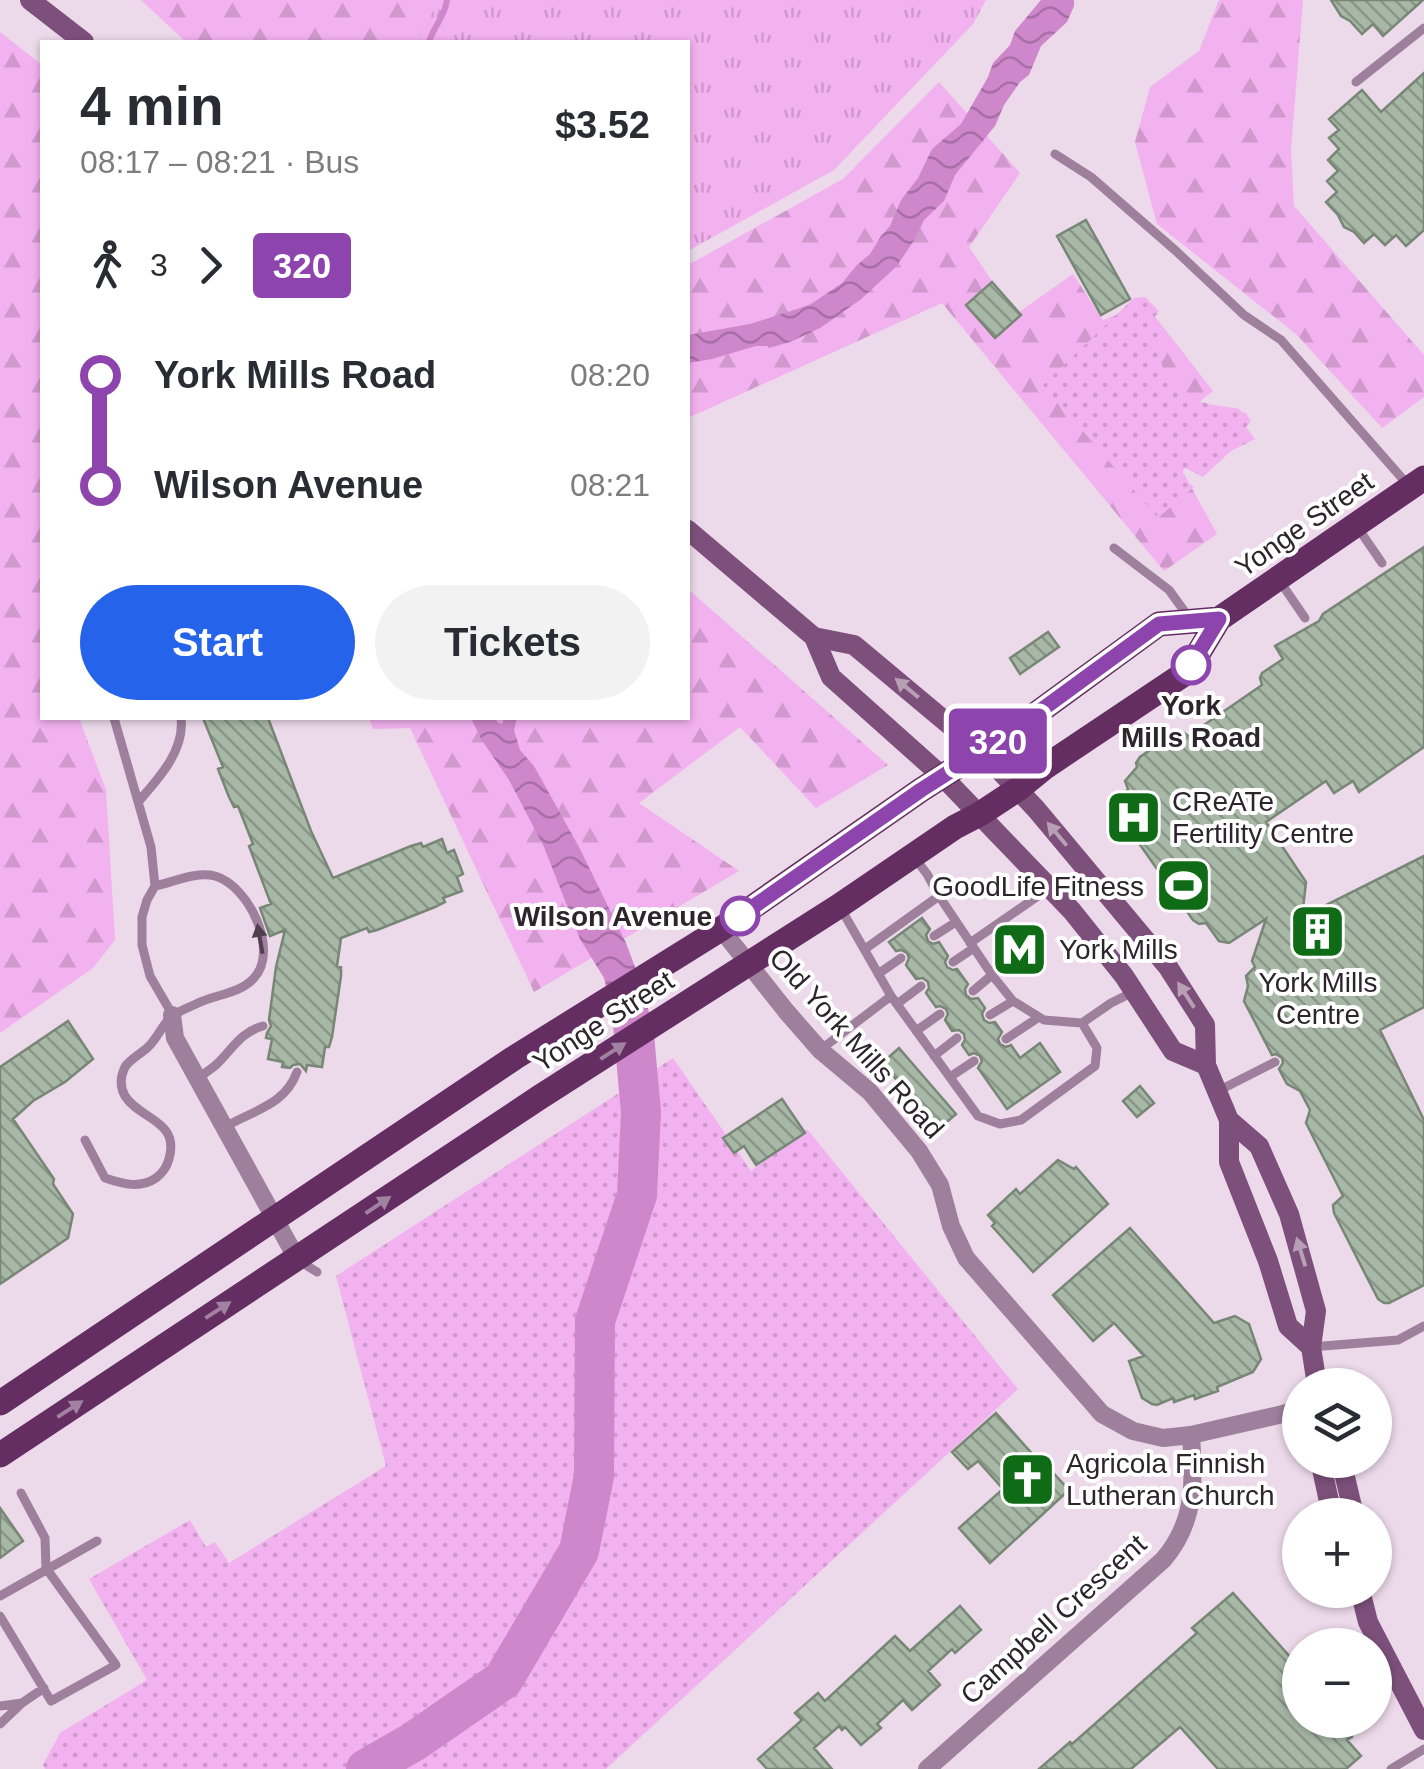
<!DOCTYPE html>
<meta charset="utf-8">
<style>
:root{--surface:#fff;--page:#f2f2f3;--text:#2b2b33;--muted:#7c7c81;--accent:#2563eb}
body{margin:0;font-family:Arial,sans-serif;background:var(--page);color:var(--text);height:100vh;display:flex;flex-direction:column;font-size:38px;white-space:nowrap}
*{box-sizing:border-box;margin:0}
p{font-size:32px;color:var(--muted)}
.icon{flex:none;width:55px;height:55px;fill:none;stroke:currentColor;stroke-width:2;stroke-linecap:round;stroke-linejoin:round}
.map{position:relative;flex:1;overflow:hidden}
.details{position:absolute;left:40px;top:40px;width:650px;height:680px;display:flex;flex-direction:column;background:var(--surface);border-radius:0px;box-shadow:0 2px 8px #0004}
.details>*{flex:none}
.badge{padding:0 20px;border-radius:8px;font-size:35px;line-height:65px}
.tools{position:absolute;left:1282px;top:1368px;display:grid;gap:20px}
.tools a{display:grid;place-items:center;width:110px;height:110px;border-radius:50%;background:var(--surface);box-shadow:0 2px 8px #0004;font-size:50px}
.map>.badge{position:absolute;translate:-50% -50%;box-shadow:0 0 0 5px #fff}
.legs{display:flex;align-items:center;gap:15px;height:110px;padding:0 40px;font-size:32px}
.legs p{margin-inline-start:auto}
.headline{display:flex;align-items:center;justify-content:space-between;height:170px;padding:0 40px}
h1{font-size:55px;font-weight:600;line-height:75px}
.button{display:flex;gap:20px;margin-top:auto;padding:20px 40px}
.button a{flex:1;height:115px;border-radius:60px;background:var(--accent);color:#fff;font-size:40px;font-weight:600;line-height:115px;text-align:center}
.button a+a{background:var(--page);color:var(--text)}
ul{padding:0 40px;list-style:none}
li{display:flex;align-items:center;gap:35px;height:110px;font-size:38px}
li i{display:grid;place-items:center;width:15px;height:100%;margin:0 12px;background:currentColor}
li i::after{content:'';width:25px;height:25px;margin:-12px;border:8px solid;border-radius:50%;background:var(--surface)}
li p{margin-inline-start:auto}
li:first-child i{background:linear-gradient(#0000 50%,currentColor 0)}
li:last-child i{background:linear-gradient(currentColor 50%,#0000 0)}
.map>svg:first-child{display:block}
.grass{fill:url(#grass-tufts)}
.forest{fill:url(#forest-firs)}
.park{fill:url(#park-dots)}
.water{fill:url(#water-waves)}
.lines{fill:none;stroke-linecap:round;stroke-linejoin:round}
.stream{stroke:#cf87cc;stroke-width:6}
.river{stroke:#cf87cc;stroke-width:40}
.building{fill:url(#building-back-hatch);stroke:#778675;stroke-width:2.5}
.lane{stroke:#9e7f9c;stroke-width:9}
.street{stroke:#9e7f9c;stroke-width:18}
.secondary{stroke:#7d507b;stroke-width:20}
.primary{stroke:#642e63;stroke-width:25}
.oneway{fill:#b89fb6}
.oneway2{fill:#4e404d}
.oneway3{fill:#a282a1}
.line-1-casing{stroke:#fff;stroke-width:22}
.line-1{stroke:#8e44ad;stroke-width:15}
.stop-1-dot{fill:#fff;stroke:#8e44ad;stroke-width:5}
.labels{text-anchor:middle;stroke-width:8;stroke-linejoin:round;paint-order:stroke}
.street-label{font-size:28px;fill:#2c252b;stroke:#fff}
.stop-label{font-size:28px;font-weight:bold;fill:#2c252b;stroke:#fff}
.poi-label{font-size:28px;fill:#2c252b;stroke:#fff;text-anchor:start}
</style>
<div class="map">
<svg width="1424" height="1769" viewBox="0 0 1424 1769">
<defs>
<pattern id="grass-tufts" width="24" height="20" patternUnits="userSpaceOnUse" patternTransform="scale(2.5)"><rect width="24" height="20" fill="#f2b1ef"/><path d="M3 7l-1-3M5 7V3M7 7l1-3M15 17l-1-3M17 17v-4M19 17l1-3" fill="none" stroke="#d098cd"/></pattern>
<pattern id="forest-firs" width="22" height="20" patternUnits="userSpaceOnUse" patternTransform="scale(2.5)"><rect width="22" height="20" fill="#f2b1ef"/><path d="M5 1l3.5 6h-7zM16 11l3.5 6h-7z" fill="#d098cd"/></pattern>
<pattern id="park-dots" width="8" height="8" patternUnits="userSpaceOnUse" patternTransform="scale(2.5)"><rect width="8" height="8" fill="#f2b1ef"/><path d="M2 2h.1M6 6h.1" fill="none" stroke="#d098cd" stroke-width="1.8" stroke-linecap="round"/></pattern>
<pattern id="water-waves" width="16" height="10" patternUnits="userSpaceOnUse" patternTransform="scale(2.5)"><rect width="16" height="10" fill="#cf87cc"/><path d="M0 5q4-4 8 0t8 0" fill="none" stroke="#a86ea6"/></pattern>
<pattern id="building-back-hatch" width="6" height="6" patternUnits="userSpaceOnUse" patternTransform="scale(2.5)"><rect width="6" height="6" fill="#a7b8a6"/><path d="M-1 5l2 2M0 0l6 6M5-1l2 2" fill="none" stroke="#889587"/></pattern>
</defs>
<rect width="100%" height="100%" fill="#ecd9ea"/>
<path class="grass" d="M 418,0 L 986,0 L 973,24 L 834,170 L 688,251 L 688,42 L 408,42 Z"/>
<path class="forest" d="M 141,0 L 439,0 L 417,42 L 186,42 Z
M 1219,0 L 1303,0 L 1291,149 L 1294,206 L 1424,355 L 1424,397 L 1382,428 L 1297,335 L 1157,224 L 1135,142 L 1150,87 L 1199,51 Z
M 0,32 L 42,65 L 42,718 L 79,718 L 106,790 L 115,940 L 93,968 L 0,1033 Z
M 939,82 L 1020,173 L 969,247 L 1015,315 L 1073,274 L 1103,320 L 1146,305 L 1213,391 L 1161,432 L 1217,534 L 1164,571 L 942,303 L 688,418 L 688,265 L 843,179 Z
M 688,589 L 888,765 L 816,808 L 740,727 L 639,803 L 739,871 L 534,992 L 410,728 L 373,729 L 369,718 L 688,718 Z"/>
<path class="park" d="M 1145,297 L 1159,311 L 1154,318 C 1161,334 1160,338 1161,356 C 1163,396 1205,406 1238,408 L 1243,413 L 1245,412 L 1251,421 L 1246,427 L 1255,439 L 1231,451 L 1203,477 L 1185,468 L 1179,476 L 1194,487 L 1158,518 L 1043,385 L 1134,298 Z
M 673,1058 L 751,1171 L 807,1129 L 1018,1389 L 606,1769 L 45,1769 L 43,1765 L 60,1733 L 147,1680 L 89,1579 L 190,1520 L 206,1547 L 215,1542 L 229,1563 L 386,1466 L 336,1276 Z"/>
<path class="water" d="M 1041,0 L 1074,0 L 1074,6 L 1067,22 L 1041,46 L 1029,75 L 1020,82 L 1004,105 L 995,126 L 955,175 L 944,201 L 924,220 L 915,239 L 896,267 L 860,300 L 820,328 L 790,342 L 769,348 L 767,346 L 756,346 L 712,359 L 688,363 L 688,335 L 750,324 L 797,309 L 811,304 L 842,283 L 856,266 L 870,254 L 881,236 L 890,226 L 901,200 L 918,178 L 932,149 L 961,124 L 988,77 L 993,63 L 1010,45 L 1015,31 Z
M 471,718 L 494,718 L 500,724 L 503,723 L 503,718 L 517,718 L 514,730 L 520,750 L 534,766 L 579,847 L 626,943 L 641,983 L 651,1020 L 638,1075 L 618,1036 L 604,978 L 580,939 L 544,847 L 509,780 L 481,739 Z"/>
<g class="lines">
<path class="stream" d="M 429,42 C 433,27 445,17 447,0"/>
<path class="river" d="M 366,1769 L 413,1742 L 503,1680 L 579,1551 L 594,1476 L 595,1321 L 637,1195 L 641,1112 L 633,1024"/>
</g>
<path class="building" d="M 1331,0 L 1423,0 L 1383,36 L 1373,24 L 1362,34 L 1350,21 L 1341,16 Z
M 1424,73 L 1424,230 L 1406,246 L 1396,235 L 1385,245 L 1374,234 L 1364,243 L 1354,232 L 1344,227 L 1338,215 L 1326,202 L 1337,192 L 1327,181 L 1338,171 L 1328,160 L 1339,149 L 1329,138 L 1339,130 L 1329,119 L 1362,90 L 1381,112 Z
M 1086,220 L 1130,299 L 1101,315 L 1057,236 Z
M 992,282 L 1021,315 L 995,338 L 966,305 Z
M 1424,547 L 1424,747 L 1359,792 L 1353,781 L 1334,793 L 1326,781 L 1266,822 L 1306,882 L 1302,917 L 1424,856 L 1424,1007 L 1380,1030 L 1424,1120 L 1424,1285 L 1389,1303 L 1384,1303 L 1378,1299 L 1334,1213 L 1333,1205 L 1343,1196 L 1306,1123 L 1310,1110 L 1300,1091 L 1287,1084 L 1279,1069 L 1283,1063 L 1282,1058 L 1276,1054 L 1272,1055 L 1244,1001 L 1248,986 L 1246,976 L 1255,967 L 1252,961 L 1266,919 L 1229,943 L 1219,941 L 1206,923 L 1199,924 L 1193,920 L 1119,815 L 1120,807 L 1125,803 L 1123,795 L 1128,789 L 1125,781 L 1137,767 L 1136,763 L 1140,757 L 1175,733 L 1183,732 L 1188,736 L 1262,685 L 1260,678 L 1262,673 L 1283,659 L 1275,646 L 1319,621 L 1323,614 Z
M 1048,632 L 1059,647 L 1020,674 L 1010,658 Z
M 203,718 L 268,718 L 311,831 L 333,878 L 411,846 L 421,843 L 423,847 L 442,839 L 447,853 L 454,850 L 463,874 L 457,877 L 462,891 L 443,898 L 445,902 L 435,907 L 377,930 L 369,932 L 367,928 L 341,938 L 337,966 L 341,967 L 341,976 L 332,1037 L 329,1047 L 325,1047 L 322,1067 L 307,1065 L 306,1071 L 300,1064 L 293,1065 L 290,1068 L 282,1067 L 283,1062 L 268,1059 L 272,1039 L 266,1038 L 267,1033 L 271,1026 L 269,1020 L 276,967 L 285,930 L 270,936 L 260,908 L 271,904 L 249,846 L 253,844 L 238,806 L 234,807 L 229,797 L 218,769 L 223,767 Z
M 922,918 L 930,929 L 926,935 L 928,941 L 933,944 L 939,942 L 948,956 L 945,962 L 947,967 L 953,970 L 957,969 L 968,984 L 965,989 L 966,995 L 971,999 L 978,998 L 985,1008 L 982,1014 L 984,1020 L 989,1023 L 995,1022 L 1002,1032 L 998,1039 L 1000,1044 L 1006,1047 L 1011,1045 L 1020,1058 L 1040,1043 L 1060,1072 L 1007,1109 L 978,1068 L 982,1061 L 980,1056 L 974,1053 L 969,1055 L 962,1045 L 965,1040 L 964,1034 L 959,1030 L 952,1031 L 945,1020 L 948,1014 L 946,1009 L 940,1006 L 936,1007 L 926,993 L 929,988 L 928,982 L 923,978 L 916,979 L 906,965 L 909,958 L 907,953 L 901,950 L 896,951 L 889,942 Z
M 68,1021 L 93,1059 L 65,1082 L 33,1101 L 13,1119 L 54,1179 L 53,1184 L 73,1214 L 68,1238 L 0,1284 L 0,1067 Z
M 899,1048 L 956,1114 L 934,1133 L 896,1090 L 901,1085 L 882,1063 Z
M 1140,1086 L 1154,1103 L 1137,1117 L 1123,1101 Z
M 782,1099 L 805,1133 L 756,1165 L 744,1146 L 734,1153 L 723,1138 Z
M 1058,1160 L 1074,1169 L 1076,1167 L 1108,1204 L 1033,1272 L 992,1226 L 995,1223 L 988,1215 L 1016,1189 L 1020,1194 Z
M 1130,1228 L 1214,1323 L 1235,1316 L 1249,1324 L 1261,1359 L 1253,1372 L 1217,1387 L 1218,1391 L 1195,1399 L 1194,1395 L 1174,1402 L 1173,1398 L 1157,1405 L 1152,1404 L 1142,1398 L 1129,1361 L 1144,1356 L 1114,1323 L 1093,1341 L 1053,1295 Z
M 996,1413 L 1043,1466 L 1045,1464 L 1069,1490 L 990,1563 L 959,1528 L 1003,1489 L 978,1461 L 968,1469 L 952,1452 Z
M 0,1508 L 23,1541 L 0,1558 Z
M 1233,1593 L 1300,1668 L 1300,1720 L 1337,1720 L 1352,1737 L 1347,1740 L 1361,1756 L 1346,1769 L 1218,1769 L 1180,1727 L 1131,1769 L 1039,1769 L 1070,1742 L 1072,1744 L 1088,1730 L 1197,1633 L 1192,1628 Z
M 960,1606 L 981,1630 L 955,1653 L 952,1649 L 928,1671 L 940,1685 L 912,1710 L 903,1700 L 877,1724 L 881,1728 L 861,1745 L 845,1727 L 842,1730 L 839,1726 L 814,1748 L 832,1769 L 767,1769 L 758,1759 L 802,1720 L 795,1713 L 818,1693 L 825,1701 L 895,1636 L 910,1651 Z"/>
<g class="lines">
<path class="lane" d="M 1356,82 L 1424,28
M 1055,154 L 1091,177 L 1176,251 L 1244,315 L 1281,340 L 1408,485
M 1358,528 L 1382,563
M 1114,548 L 1169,590 L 1190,619
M 1279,580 L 1305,618
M 114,718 L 151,847 L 155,886 L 147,900 L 142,917 L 142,945 L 150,976 L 172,1014
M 139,801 C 159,778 185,750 181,718
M 914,857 L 927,874 L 939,896 L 992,975 L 1013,1001 L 1044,1020 L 1082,1023 L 1111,1003 L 1133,992
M 934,936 L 956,922
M 970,943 L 1048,889
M 865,949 L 939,896
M 953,962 L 974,948
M 878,974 L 901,958
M 973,991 L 992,975
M 891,996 L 978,1116 L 1000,1124 L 1021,1120 L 1095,1066 L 1097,1048 L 1082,1023
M 897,1004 L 921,986
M 990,1015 L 1013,1001
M 916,1031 L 940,1014
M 1006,1039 L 1039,1017
M 820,1050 L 891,996 L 840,907
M 934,1056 L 957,1038
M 950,1077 L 974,1061
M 198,1079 C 204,1073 212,1069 218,1063 C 233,1048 241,1032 263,1026
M 1216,1092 L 1275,1062
M 225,1127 C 254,1110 285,1105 297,1072
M 85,1140 L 105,1178 C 123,1184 140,1189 156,1178 C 163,1173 167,1166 169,1159 C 180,1120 140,1120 125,1096 C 120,1087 120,1077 125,1067 C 130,1059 141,1054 148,1047 C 157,1039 162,1025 171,1017 C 178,1011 190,1007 198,1003 C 217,994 239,994 254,978 C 280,950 248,885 215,876 C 196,871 174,882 155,886
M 298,1260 L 317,1272
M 1311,1347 L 1398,1340 L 1424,1326
M 0,1596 L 97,1541
M 0,1616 L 51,1701 L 116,1665 L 46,1568 L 45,1538 L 21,1493
M 0,1706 L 22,1703
M 0,1724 L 22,1703 L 44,1688
M 1391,1769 L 1424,1749"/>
<path class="street" d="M 721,929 L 786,1011 L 820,1050 L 870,1092 L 919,1151 L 940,1185 L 951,1226 L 966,1258 L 1102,1414 L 1133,1431 L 1163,1438 L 1191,1435 L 1283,1414 L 1300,1408
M 172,1015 L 175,1038 L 297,1259
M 927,1769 L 1163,1560 C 1196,1522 1194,1482 1191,1435"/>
<path class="secondary" d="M 30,0 L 84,42
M 688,530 L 814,637 L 831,677 L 943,777 L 1072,911 L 1124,976 L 1173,1051 L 1206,1065
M 814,637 L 854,645 L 982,752 L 1036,809 L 1168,967 L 1205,1025 L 1206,1065 L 1229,1120 L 1259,1146 L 1289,1214 L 1316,1311 L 1311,1347 L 1317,1385
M 1229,1120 L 1229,1162 L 1268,1261 L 1288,1326 L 1311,1347
M 1320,1460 L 1332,1515
M 1341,1460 L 1354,1515
M 1360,1590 L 1368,1622 L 1424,1730"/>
<path class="primary" d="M 0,1403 L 514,1058 L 721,929 L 921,790 L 1007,735 L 1159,624 L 1219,619
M 0,1455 L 540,1097 L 839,906 L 955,827 L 980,814 L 1018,789 L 1045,767 L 1187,672 L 1219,619 L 1424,478"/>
</g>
<defs><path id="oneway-solid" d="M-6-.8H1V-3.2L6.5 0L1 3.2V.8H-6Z" transform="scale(2.5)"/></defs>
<g class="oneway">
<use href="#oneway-solid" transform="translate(907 688) rotate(-141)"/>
<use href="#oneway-solid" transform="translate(1057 834) rotate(-130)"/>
<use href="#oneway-solid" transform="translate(1186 995) rotate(-123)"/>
<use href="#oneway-solid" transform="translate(1301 1252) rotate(-107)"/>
</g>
<use class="oneway2" href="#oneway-solid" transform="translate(260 939) rotate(-100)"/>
<g class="oneway3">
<use href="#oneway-solid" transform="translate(613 1051) rotate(-33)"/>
<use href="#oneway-solid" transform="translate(378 1205) rotate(-34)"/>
<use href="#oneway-solid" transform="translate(218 1310) rotate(-33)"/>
<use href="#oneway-solid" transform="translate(70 1409) rotate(-33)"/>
</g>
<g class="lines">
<defs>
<path id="line-1" d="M 740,916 L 921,790 L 1007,735 L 1159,624 L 1219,619 L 1191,665"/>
</defs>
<use href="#line-1" class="line-1-casing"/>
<use href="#line-1" class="line-1"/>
</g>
<defs>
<symbol id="hospital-square" viewBox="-11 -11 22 22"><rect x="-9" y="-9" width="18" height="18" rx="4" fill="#0f6b15" stroke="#fff"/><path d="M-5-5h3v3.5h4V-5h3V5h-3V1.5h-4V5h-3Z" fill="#fff"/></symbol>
<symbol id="stadium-square" viewBox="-11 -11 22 22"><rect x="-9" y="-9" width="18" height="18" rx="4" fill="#0f6b15" stroke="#fff"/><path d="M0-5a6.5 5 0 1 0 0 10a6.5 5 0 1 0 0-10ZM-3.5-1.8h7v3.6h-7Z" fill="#fff"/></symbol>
<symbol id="building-square" viewBox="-11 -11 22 22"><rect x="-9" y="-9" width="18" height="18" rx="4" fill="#0f6b15" stroke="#fff"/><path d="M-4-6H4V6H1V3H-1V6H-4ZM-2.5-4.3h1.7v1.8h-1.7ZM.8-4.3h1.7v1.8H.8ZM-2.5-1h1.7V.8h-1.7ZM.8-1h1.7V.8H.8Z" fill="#fff"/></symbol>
<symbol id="metro-square" viewBox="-11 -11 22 22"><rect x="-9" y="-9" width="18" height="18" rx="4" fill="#0f6b15" stroke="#fff"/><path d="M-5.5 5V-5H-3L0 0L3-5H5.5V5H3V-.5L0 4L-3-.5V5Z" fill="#fff"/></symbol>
<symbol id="church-square" viewBox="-11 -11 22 22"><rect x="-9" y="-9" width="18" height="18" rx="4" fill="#0f6b15" stroke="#fff"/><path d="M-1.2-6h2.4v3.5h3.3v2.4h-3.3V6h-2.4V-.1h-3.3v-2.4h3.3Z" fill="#fff"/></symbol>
</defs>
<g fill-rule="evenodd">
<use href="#hospital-square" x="1102" y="786" width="63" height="63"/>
<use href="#stadium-square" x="1152" y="854" width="63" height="63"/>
<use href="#building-square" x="1286" y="900" width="63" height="63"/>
<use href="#metro-square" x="988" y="918" width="63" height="63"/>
<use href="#church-square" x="996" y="1448" width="63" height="63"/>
</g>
<g class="stop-1-dot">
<circle cx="1191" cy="665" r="18"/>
<circle cx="740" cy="916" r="18"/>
</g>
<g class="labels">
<g class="street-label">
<text transform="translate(1304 524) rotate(-35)" y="10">Yonge Street</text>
<text transform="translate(603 1021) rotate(-33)" y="10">Yonge Street</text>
<text transform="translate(857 1043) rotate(48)" y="10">Old York Mills Road</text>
<text transform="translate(1053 1619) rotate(-42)" y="10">Campbell Crescent</text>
</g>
<g class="stop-label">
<text x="1191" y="715">York<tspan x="1191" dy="32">Mills Road</tspan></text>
<text x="712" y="926" text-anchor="end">Wilson Avenue</text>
</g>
<g class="poi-label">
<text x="1172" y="811">CReATe<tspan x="1172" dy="32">Fertility Centre</tspan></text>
<text x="1144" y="896" text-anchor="end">GoodLife Fitness</text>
<text x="1059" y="959">York Mills</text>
<text x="1318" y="992" text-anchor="middle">York Mills<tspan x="1318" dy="32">Centre</tspan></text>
<text x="1066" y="1473">Agricola Finnish<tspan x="1066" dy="32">Lutheran Church</tspan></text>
</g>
</g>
</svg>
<div class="tools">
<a><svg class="icon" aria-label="layers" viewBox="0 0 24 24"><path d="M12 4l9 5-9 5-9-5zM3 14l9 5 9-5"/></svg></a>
<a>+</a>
<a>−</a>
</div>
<b class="badge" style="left:998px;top:741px;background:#8e44ad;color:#fff">320</b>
<section class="details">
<div class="headline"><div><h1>4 min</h1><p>08:17 – 08:21 · Bus</p></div><b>$3.52</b></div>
<div class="legs"><svg class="icon" aria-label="walk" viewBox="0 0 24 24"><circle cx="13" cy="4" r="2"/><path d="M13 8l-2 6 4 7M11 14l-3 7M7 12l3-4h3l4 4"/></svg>3<svg class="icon" aria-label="forward" viewBox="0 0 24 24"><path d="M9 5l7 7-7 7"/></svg><b class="badge" style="background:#8e44ad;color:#fff">320</b></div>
<ul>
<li><i style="color:#8e44ad"></i><b>York Mills Road</b><p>08:20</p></li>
<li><i style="color:#8e44ad"></i><b>Wilson Avenue</b><p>08:21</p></li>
</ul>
<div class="button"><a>Start</a><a>Tickets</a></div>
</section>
</div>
